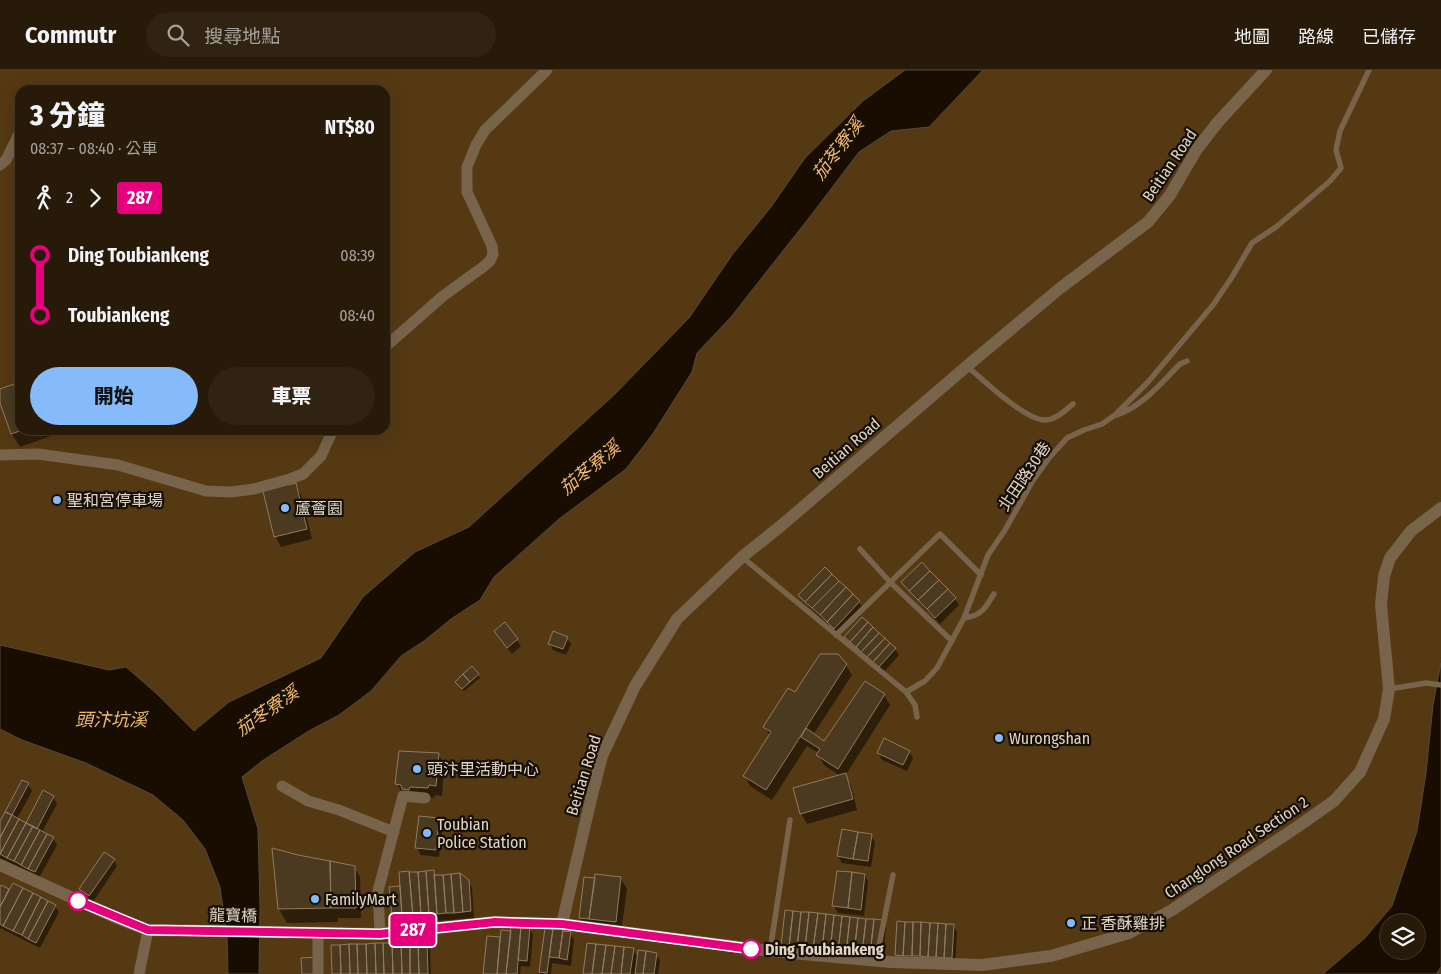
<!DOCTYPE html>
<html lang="zh-TW">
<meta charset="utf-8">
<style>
:root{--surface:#281a08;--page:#302312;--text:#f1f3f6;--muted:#a5a19c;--line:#443829;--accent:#85bbfb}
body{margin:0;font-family:"Fira Sans Condensed","Noto Sans TC",sans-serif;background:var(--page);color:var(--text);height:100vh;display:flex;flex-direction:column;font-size:19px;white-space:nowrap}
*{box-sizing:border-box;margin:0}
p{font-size:16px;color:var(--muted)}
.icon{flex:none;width:28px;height:28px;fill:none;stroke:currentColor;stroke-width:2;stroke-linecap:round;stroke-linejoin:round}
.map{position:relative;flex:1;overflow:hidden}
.sheet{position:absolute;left:15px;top:15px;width:375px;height:350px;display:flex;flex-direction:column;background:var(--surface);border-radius:15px;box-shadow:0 5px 20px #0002,0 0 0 1px var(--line)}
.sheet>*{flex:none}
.badge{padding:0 10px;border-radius:4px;font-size:18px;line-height:32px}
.buttons{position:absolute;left:1380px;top:844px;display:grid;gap:10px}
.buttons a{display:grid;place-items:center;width:45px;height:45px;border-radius:50%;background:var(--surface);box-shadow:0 5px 20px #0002,0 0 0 1px var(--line);font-size:25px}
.map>.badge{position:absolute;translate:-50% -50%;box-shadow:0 0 0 2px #fff}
.legs{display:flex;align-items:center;gap:8px;height:55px;padding:0 15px;font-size:16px}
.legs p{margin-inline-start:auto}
.head{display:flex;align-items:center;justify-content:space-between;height:85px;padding:0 15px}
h1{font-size:28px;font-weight:800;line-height:38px}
.primary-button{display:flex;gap:10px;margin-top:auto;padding:10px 15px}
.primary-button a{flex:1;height:58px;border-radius:30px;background:var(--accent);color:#111;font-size:20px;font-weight:800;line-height:58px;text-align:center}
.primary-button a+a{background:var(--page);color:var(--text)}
ul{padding:0 15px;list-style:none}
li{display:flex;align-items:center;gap:18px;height:60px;font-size:19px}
li i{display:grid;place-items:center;width:8px;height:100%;margin:0 6px;background:currentColor}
li i::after{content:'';width:12px;height:12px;margin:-6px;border:4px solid;border-radius:50%;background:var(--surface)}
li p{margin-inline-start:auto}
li:first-child i{background:linear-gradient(#0000 50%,currentColor 0)}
li:last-child i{background:linear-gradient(currentColor 50%,#0000 0)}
header{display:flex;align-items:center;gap:30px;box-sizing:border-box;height:70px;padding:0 25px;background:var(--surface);border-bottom:1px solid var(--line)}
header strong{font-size:24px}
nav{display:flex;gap:28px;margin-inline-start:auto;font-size:18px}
.search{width:350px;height:45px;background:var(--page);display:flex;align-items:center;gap:12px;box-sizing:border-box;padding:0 18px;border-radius:28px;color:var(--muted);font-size:19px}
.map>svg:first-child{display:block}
.green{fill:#543912;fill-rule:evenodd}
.water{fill:#190d01;stroke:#55493c;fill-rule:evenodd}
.shadow{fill:#0007}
.building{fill:#4b3920;stroke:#917c61}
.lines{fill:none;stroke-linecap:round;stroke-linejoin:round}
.lane{stroke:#78644a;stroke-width:5.5}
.street{stroke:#78644a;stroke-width:11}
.secondary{stroke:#78644a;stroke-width:12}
.line-1-casing{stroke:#fff;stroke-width:11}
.line-1{stroke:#e6007e;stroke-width:8}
.poi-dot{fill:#85bbfb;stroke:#160f05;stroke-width:2}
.stop-1-dot{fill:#fff;stroke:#e6007e;stroke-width:2.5}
.labels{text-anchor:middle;stroke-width:4.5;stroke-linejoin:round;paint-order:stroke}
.street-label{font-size:16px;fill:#e0d4c6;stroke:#160f05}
.poi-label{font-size:16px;fill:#e0d4c6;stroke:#160f05;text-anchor:start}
.stop-label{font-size:16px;font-weight:bold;fill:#e0d4c6;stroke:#160f05;text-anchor:start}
.water-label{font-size:18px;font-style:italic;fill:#f4b96a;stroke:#160f05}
</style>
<header>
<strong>Commutr</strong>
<div class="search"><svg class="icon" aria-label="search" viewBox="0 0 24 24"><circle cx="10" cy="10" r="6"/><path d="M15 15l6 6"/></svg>搜尋地點</div>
<nav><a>地圖</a><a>路線</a><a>已儲存</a></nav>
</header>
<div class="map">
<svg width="1441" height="904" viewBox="0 0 1441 904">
<rect width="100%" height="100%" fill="#35230a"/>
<path class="green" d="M 0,0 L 1441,0 L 1441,904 L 0,904 ZM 20,20 L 385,20 L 385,360 L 20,360 ZM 1389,852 L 1416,852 L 1416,880 L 1389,880 Z"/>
<path class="water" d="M 905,0 L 983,0 L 929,57 L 891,61 L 859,82 L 812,144 L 731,247 L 697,283 L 692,302 L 652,365 L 626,399 L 559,449 L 494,507 L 480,530 L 451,549 L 424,571 L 401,586 L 371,621 L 339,645 L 307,662 L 262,691 L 242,707 L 258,759 L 260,836 L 259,904 L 228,904 L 227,867 L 220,817 L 205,779 L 183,750 L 153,725 L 86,693 L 22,670 L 0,659 L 0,575 L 109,600 L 126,597 L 157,624 L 194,661 L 229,632 L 321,588 L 363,527 L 415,482 L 469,457 L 614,325 L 689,248 L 732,185 L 771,137 L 805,88 L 863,31 Z
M 1441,593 L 1441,897 L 1436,904 L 1323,904 L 1365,868 L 1392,836 L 1417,761 L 1426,703 L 1433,635 ZM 1389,852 L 1416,852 L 1416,880 L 1389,880 Z"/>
<path class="shadow" d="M 20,313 L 20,360 L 68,360 L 20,377 L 12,364 L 0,329 L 0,321 Z
M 295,415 L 301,425 L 312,469 L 281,477 L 276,467 Z
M 922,493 L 955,529 L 959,535 L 940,554 L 906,518 L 902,512 Z
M 825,499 L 859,532 L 863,538 L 838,564 L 804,532 L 800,525 Z
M 505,554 L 521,576 L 512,584 L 499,568 Z
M 846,567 L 895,579 L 899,585 L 883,603 L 850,573 Z
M 567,568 L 571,574 L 566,585 L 553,580 L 550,574 Z
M 846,595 L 852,605 L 813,665 L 825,673 L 884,625 L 890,635 L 845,706 L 851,715 L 857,740 L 807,754 L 801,743 L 840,706 L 824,695 L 818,685 L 819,683 L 807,676 L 772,730 L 750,716 L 745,706 L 770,666 L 765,657 L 796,624 Z
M 472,598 L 480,608 L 464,621 L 458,615 Z
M 909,681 L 913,688 L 907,701 L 882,690 L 878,683 Z
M 438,684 L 444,694 L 442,726 L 435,725 L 434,728 L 403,724 L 397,714 Z
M 28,714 L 32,721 L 17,749 L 26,754 L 53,727 L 57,734 L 42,762 L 53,768 L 57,775 L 39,808 L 0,788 L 0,754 Z
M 439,749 L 443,756 L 439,787 L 421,785 L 417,778 Z
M 871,766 L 875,772 L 871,797 L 842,793 L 838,786 Z
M 273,780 L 354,797 L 360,807 L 361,848 L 338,848 L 338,852 L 287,853 L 279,839 Z
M 114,790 L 117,796 L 93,832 L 84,826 L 80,819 Z
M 433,801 L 436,806 L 468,811 L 472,818 L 474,848 L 397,854 L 393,848 L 401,817 L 409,803 Z
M 865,805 L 868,812 L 864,846 L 838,843 L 834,836 Z
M 621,809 L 627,819 L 621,862 L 584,854 L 580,848 Z
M 0,816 L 10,821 L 55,836 L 59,842 L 40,878 L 0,858 Z
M 786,841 L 882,851 L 886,858 L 882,892 Z
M 953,855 L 957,862 L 955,894 L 900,892 L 897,885 Z
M 529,858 L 533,865 L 530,897 L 521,896 L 520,904 L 485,904 L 488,867 L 501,868 L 512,862 Z
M 562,860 L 563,863 L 571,864 L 574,870 L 571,896 L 552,893 L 551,904 L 541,904 L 540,902 Z
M 426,873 L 430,879 L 431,904 L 334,904 Z
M 633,879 L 638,888 L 656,884 L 660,890 L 658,904 L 584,904 Z"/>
<path class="building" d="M 20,312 L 20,360 L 23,360 L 11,364 L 0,333 L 0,319 Z
M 287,411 L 288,415 L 296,413 L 307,459 L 274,467 L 262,417 Z
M 922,492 L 930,501 L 909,521 L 901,512 Z
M 825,497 L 832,504 L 805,532 L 798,525 Z
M 930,501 L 939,510 L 918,530 L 909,521 Z
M 832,504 L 839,511 L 812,538 L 805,532 Z
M 939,510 L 948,519 L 927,539 L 918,530 Z
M 839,511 L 846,517 L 820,545 L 812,538 Z
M 846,517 L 853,524 L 827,552 L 820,545 Z
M 948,519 L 956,528 L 935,548 L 927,539 Z
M 853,524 L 860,531 L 834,559 L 827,552 Z
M 862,547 L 868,552 L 850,572 L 844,567 Z
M 505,552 L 518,569 L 507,578 L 494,561 Z
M 868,552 L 873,557 L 856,577 L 850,572 Z
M 873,557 L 879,563 L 861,582 L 856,577 Z
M 553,561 L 568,567 L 563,579 L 548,574 Z
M 879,563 L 885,568 L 867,587 L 861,582 Z
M 885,568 L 890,573 L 873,592 L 867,587 Z
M 890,573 L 896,578 L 879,597 L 873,592 Z
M 820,584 L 838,584 L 847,594 L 766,720 L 743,706 L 771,662 L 763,657 L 788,618 L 795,622 Z
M 472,596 L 479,604 L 470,612 L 463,604 Z
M 463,604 L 470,612 L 462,619 L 455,612 Z
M 865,611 L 885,624 L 838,699 L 816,685 L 820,679 L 801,667 L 806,658 L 824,671 Z
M 884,668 L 910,681 L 903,695 L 877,683 Z
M 399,681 L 439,683 L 436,716 L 429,715 L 428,718 L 410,717 L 409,720 L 402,719 L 401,715 L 395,714 Z
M 846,703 L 853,729 L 800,744 L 793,718 Z
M 22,710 L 29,713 L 12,745 L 5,742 Z
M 43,720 L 54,726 L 37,759 L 26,753 Z
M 5,742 L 12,745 L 0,768 L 0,751 Z
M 12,745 L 19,749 L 0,784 L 0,768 Z
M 419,746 L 439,748 L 436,780 L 415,778 Z
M 19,749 L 26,753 L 7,788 L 0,784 Z
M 26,753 L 33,756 L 14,791 L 7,788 Z
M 33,756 L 40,760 L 21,795 L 14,791 Z
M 842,759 L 858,762 L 853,789 L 837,786 Z
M 40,760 L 47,764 L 28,799 L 21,795 Z
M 858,762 L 872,764 L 868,791 L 853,789 Z
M 47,764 L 54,767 L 35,802 L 28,799 Z
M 272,778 L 298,785 L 330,791 L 331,838 L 278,839 Z
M 104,782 L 115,789 L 89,826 L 79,819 Z
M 330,791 L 355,796 L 356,838 L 331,838 Z
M 434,800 L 437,844 L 429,845 L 426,801 Z
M 409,801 L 413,846 L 402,847 L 399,802 Z
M 426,801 L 429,845 L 421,845 L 418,802 Z
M 837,801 L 852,802 L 848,838 L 832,836 Z
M 409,802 L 418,802 L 421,845 L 413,846 Z
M 852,802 L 865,804 L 861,840 L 848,838 Z
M 460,803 L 469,810 L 471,841 L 463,842 Z
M 460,803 L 463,842 L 454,843 L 451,804 Z
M 451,804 L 454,843 L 446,843 L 443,805 Z
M 595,804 L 621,807 L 616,852 L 589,849 Z
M 434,805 L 443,805 L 446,843 L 437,844 Z
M 584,807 L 595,808 L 589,849 L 579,848 Z
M 13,813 L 23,818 L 3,856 L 0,854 L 0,837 Z
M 1,815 L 9,819 L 0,837 L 0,817 Z
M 400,816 L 402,847 L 392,848 L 389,817 Z
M 23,818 L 33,823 L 13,861 L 3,856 Z
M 33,823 L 41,827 L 22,865 L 13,861 Z
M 41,827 L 48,831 L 28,869 L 22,865 Z
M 48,831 L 56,835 L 36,873 L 28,869 Z
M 785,840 L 793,841 L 789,877 L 781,876 Z
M 793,841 L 801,842 L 797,878 L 789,877 Z
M 801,842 L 809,842 L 805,878 L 797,878 Z
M 809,842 L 818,843 L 813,879 L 805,878 Z
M 818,843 L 826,844 L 822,880 L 813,879 Z
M 826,844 L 834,845 L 830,881 L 822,880 Z
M 834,845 L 842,846 L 838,882 L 830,881 Z
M 842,846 L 850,847 L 846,883 L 838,882 Z
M 850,847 L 858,848 L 854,884 L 846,883 Z
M 858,848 L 866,849 L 862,884 L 854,884 Z
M 866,849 L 874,849 L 870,885 L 862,884 Z
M 874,849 L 882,850 L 878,886 L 870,885 Z
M 897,851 L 905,852 L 903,886 L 895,885 Z
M 905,852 L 913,852 L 912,886 L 903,886 Z
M 913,852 L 921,852 L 920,886 L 912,886 Z
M 921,852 L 930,853 L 928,887 L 920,886 Z
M 930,853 L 938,853 L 936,887 L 928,887 Z
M 938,853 L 946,854 L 944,888 L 936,887 Z
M 946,854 L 954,854 L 952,888 L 944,888 Z
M 511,856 L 521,856 L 517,904 L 506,904 Z
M 521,856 L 530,857 L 527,891 L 518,890 Z
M 545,858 L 553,859 L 547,903 L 539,902 Z
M 553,858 L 563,859 L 559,888 L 549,887 Z
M 501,860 L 511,861 L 506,904 L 497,904 Z
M 563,861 L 571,862 L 567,890 L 559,888 Z
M 487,866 L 500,867 L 497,904 L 483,904 Z
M 427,871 L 428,904 L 419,904 L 418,872 Z
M 401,872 L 402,904 L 393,904 L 392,873 Z
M 401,872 L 410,872 L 410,904 L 402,904 Z
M 410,872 L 418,872 L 419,904 L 410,904 Z
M 375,873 L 376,904 L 367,904 L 366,874 Z
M 375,873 L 383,873 L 384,904 L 376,904 Z
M 383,873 L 392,873 L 393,904 L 384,904 Z
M 587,873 L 596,874 L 592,904 L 583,904 Z
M 349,874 L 350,904 L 341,904 L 340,875 Z
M 349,874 L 357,874 L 358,904 L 350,904 Z
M 357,874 L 366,874 L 367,904 L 358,904 Z
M 596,874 L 606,875 L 602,904 L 592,904 Z
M 331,875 L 340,875 L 341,904 L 332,904 Z
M 606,875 L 615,876 L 611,904 L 602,904 Z
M 615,876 L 624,877 L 621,904 L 611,904 Z
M 624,877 L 634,878 L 630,904 L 621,904 Z
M 638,880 L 646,881 L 643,904 L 635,904 Z
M 646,881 L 657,883 L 654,904 L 643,904 Z
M 320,887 L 321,904 L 302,904 L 301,888 Z"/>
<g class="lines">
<path class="lane" d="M 967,296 C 983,310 1022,347 1043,350 C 1055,351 1064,341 1073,334
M 1117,345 C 1143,336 1161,313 1180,294 L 1187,291
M 860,479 L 890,512 L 952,571
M 742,487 L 906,622 L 925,611 L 937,598 L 964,548 L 988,485 L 1005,460 L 1032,412 L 1049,388 L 1067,368 L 1084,360 L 1102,354 L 1115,345 L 1148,312 L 1213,235 L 1232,207 L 1252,173 L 1276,157 L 1295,141 L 1330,111 L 1341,98 L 1336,80 L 1340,61 L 1369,0
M 964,548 C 982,546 985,538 994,524
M 836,565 L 940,464 L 981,505
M 1389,619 L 1426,613 L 1441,615
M 906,622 L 915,635 L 917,647
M 770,881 L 790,750
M 876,891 L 893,805"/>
<path class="street" d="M 0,95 L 6,90 L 20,62
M 385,277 L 443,226 L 483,197 L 490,191 L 493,184 L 492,176 L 467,122 L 467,97 L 476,75 L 485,60 L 547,0
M 0,385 L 38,384 L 118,395 L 206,421 L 231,422 L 254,419 L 290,409 L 303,404 L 321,386 L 333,360
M 282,716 L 308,731 L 339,740 L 394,762
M 318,862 L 318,904
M 380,864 L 378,821 L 403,726 L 425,728
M 139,904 L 148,860"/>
<path class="secondary" d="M 0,795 L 119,849 L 148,860 L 380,864 L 495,852 L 562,854 L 770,881 L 891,892 L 982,895 L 1051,886 L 1129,863 L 1172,840 L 1297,757 L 1334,731 L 1360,702 L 1384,649 L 1389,619 L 1381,535 L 1384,506 L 1390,488 L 1411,461 L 1441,438
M 562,854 L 591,729 L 602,686 L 635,616 L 677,549 L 742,487 L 782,455 L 967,296 L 1059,219 L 1148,152 L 1170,125 L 1197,79 L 1218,52 L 1266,0"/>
</g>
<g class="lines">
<defs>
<path id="line-1" d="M 78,831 L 148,860 L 380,864 L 495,852 L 562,854 L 751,879"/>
</defs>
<use href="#line-1" class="line-1-casing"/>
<use href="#line-1" class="line-1"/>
</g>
<g class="poi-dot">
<circle cx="57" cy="430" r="5"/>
<circle cx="285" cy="438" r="5"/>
<circle cx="999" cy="668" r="5"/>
<circle cx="417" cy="699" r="5"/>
<circle cx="427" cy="763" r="5"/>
<circle cx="315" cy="829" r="5"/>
<circle cx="1071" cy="853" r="5"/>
</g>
<g class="stop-1-dot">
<circle cx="78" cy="831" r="9"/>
<circle cx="751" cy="879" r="9"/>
</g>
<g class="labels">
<g class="street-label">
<text transform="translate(1169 95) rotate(-56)" y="6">Beitian Road</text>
<text transform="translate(846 378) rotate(-41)" y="6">Beitian Road</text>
<text transform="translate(1024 406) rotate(-56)" y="6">北田路30巷</text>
<text transform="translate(583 705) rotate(-73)" y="6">Beitian Road</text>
<text transform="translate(1236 777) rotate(-34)" y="6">Changlong Road Section 2</text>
<text transform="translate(233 845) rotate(1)" y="6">龍寶橋</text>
</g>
<g class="poi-label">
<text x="67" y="436">聖和宮停車場</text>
<text x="295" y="444">蘆薈園</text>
<text x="1009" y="674">Wurongshan</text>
<text x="427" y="705">頭汴里活動中心</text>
<text x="437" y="760">Toubian<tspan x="437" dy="18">Police Station</tspan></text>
<text x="325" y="835">FamilyMart</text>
<text x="1081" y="859">正 香酥雞排</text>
</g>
<g class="stop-label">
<text x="765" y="885">Ding Toubiankeng</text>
</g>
<g class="water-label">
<text transform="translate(838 79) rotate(-53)" y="6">茄苳寮溪</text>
<text transform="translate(590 398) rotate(-40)" y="6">茄苳寮溪</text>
<text transform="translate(267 641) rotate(-35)" y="6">茄苳寮溪</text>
<text x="111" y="656">頭汴坑溪</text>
</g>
</g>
</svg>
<div class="buttons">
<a><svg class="icon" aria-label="layers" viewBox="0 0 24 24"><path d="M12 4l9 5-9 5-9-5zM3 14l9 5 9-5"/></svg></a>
</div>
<b class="badge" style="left:413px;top:860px;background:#e6007e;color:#fff">287</b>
<section class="sheet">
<div class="head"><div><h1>3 分鐘</h1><p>08:37 – 08:40 · 公車</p></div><b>NT$80</b></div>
<div class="legs"><svg class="icon" aria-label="walk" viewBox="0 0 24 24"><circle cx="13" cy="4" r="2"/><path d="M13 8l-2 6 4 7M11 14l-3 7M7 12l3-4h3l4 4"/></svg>2<svg class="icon" aria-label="forward" viewBox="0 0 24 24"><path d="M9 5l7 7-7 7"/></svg><b class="badge" style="background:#e6007e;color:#fff">287</b></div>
<ul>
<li><i style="color:#e6007e"></i><b>Ding Toubiankeng</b><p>08:39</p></li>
<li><i style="color:#e6007e"></i><b>Toubiankeng</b><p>08:40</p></li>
</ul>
<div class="primary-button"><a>開始</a><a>車票</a></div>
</section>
</div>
